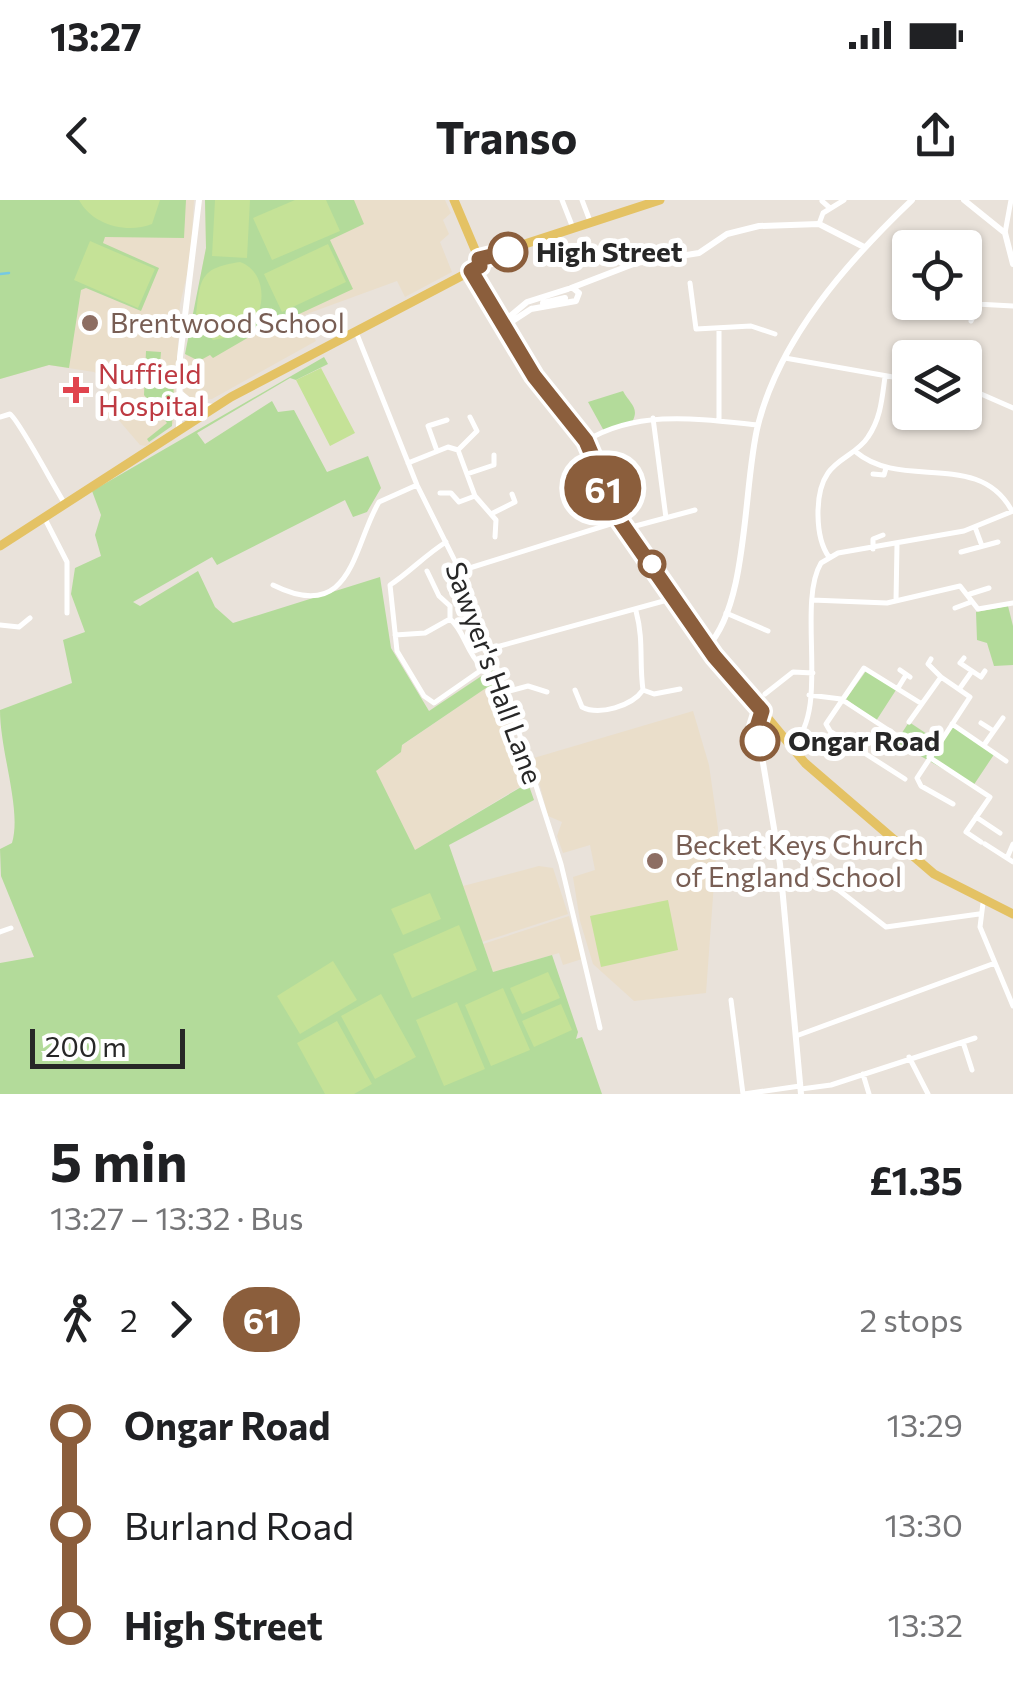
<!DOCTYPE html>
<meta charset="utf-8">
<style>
:root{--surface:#fff;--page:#f2f2f2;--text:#202124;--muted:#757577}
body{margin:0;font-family:Commissioner,sans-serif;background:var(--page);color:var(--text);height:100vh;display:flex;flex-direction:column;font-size:38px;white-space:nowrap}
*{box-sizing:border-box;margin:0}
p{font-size:32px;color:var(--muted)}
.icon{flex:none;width:55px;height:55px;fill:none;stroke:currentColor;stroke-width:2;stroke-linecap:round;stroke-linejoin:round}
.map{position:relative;height:894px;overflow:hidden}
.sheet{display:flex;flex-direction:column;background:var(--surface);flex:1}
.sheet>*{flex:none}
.badge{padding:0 20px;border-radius:32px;font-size:35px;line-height:65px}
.fabs{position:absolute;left:892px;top:30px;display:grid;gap:20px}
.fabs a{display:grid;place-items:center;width:90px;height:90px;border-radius:10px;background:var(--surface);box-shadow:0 2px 8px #0004;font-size:50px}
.scale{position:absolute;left:30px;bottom:25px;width:155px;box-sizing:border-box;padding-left:10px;border:5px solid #272727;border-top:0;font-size:28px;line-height:35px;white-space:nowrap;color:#272727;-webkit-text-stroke:8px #fff;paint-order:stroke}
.map>.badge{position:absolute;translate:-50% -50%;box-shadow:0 0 0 5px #fff}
.legs{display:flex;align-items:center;gap:15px;height:110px;padding:0 50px;font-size:32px}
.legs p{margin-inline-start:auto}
.overview{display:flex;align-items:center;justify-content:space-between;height:170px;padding:0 50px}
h1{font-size:55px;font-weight:700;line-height:75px}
ul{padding:0 50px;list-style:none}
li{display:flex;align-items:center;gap:35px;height:100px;font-size:38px}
li i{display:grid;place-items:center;width:15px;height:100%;margin:0 12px;background:currentColor}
li i::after{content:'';width:25px;height:25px;margin:-12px;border:8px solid;border-radius:50%;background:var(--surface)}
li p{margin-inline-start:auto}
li:first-child i{background:linear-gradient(#0000 50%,currentColor 0)}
li:last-child i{background:linear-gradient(currentColor 50%,#0000 0)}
.status{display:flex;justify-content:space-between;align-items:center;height:70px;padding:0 50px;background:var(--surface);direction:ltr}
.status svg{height:28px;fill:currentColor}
header{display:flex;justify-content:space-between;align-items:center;height:130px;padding:0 50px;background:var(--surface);font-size:45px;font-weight:700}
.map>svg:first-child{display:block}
.education{fill:#eadeca}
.green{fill:#b3db9a}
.pitch{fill:#c5e297}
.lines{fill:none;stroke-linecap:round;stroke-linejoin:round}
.stream{stroke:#75c9e3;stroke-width:2.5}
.minor{stroke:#fff;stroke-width:5}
.tertiary{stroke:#fff;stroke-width:6}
.primary{stroke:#e4c264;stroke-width:9}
.line-1-casing{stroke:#fff;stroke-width:22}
.line-1{stroke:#8b5e3c;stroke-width:15}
.stop-1-dot{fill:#fff;stroke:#8b5e3c;stroke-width:5}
.education-dot{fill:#8d6e63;stroke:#fff;stroke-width:4}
.health-dot{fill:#e0444e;stroke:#fff;stroke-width:4}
.labels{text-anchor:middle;stroke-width:10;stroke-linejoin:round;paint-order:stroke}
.stop-label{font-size:28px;font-weight:bold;fill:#272727;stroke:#fff;text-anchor:start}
.education-label{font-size:28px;fill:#785e54;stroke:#fff;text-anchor:start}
.health-label{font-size:28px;fill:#be3a42;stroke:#fff;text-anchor:start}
.street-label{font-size:28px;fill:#272727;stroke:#fff}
</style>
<div class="status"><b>13:27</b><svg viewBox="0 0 49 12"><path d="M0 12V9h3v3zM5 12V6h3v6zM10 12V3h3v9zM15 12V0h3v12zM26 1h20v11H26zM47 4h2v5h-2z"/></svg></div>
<header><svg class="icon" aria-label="back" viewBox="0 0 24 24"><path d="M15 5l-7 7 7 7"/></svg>Transo<svg class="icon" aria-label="share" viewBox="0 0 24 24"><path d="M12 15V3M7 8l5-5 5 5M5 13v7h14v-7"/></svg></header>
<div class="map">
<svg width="1013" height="894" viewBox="0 0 1013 894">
<rect width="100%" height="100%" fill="#e9e2da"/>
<path class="education" d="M 7,0 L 194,0 L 190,62 L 180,104 L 174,223 L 146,246 L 140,245 L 116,217 L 109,221 L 101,177 L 94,172 L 49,165 L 0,179 Z
M 205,0 L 445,0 L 451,13 L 443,20 L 449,34 L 440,42 L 452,72 L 405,97 L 397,81 L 304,115 L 316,141 L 212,199 L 195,200 L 184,193 L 181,179 L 206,48 Z
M 487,487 L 502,492 L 523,585 L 409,654 L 366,570 Z
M 693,511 L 709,565 L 718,628 L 706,793 L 634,801 L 593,764 L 580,721 L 573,677 L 595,670 L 590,645 L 563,653 L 557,636 L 562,622 L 548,616 L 535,567 L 527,560 Z
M 539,666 L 553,668 L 568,714 L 482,742 L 463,686 Z
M 569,716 L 582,759 L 563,765 L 559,753 L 493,772 L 483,744 Z"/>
<path class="green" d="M 0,0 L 186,0 L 184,38 L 105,37 L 103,43 L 159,68 L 141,111 L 86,88 L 81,90 L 69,168 L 49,165 L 0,179 Z
M 205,0 L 354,0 L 364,24 L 330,40 L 353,89 L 297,115 L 294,111 L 213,158 L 210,155 L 199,161 L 185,154 L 206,48 Z
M 146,151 L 161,152 L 160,165 L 167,166 L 167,177 L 174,181 L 172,226 L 149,242 L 147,239 L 167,223 L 144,195 Z
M 324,157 L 328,164 L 296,180 L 290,178 L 197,233 L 205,244 L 272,201 L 278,212 L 294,210 L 327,272 L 368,256 L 381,288 L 367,312 L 353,317 L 345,300 L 217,365 L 212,357 L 133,402 L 140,406 L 198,371 L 215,407 L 233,423 L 380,377 L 391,448 L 429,511 L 492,469 L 502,492 L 486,488 L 402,545 L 401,552 L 376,571 L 415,650 L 528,583 L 534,600 L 449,645 L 493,772 L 552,755 L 578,832 L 576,839 L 582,837 L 602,894 L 0,894 L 0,763 L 34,757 L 1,676 L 0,649 L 12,643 C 22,610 0,552 0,510 L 72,483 L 63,440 L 85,432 L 71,394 L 75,368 L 101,356 L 95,335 L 101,315 L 92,291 Z
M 623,191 C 630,204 640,208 632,222 L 604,231 L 588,202 Z
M 1008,406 L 1013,426 L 1013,465 L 994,466 L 987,443 L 977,440 L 976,412 Z
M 866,471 L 896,490 L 876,521 L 846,499 Z
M 909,522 L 939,542 L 952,524 L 995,553 L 973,586 L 896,542 Z"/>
<path class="pitch" d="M 79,0 L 160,0 L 152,24 C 127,34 92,25 79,0 Z
M 215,0 L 250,0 L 247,58 L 212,56 Z
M 295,0 L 326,0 L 340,31 L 272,60 L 253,18 Z
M 90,41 L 155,69 L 138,108 L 74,80 Z
M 328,44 L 346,82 L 282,112 L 264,74 Z
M 240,62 C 270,73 266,116 244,134 L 213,140 L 196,117 C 200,78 200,68 240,62 Z
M 321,168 L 355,233 L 330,246 L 296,180 Z
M 430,693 L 441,719 L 403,735 L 391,709 Z
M 668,700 L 678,750 L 601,767 L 590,716 Z
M 459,725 L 477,770 L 412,798 L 393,754 Z
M 333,761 L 357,800 L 300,834 L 277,796 Z
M 548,772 L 560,798 L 522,814 L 510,788 Z
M 503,788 L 530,850 L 491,866 L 465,805 Z
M 381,794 L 416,857 L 375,879 L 341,816 Z
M 457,802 L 485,869 L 444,886 L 416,820 Z
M 561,804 L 572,830 L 534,847 L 522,821 Z
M 337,821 L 372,884 L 354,894 L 325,894 L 297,843 Z"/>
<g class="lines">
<path class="stream" d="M 0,74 L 9,73"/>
<path class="minor" d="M 562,0 L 573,28
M 582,0 L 590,21
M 822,1 L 830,8
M 819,24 L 823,13 L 844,0
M 1005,33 L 1011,0
M 690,83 L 696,129 L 751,126 L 775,134
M 939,102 L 1013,106
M 971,121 L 980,104
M 719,129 L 719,221
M 356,132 L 417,285 L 460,371 L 506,492 L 561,664 L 600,828
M 785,158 L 910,180
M 965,187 L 1013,208
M 0,217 L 10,214 C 19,220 54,287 65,304
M 653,218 L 666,318
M 586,241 C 638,209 700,219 758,225
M 458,250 L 477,231 L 470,217
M 437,251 L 428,226 L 447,220
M 856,252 C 902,291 979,249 1012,311
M 408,263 L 448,247 L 458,250 L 475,296 L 496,320 L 495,337
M 467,274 L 494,265 L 494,255
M 873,274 L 884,275 L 886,268
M 440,293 L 451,293 L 459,302 L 475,296
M 491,314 L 515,302 L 512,294
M 44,317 L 67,362 L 67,413
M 975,327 L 982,346
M 628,328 L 695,310
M 873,349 L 873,339 L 883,335
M 961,352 L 998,342
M 829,357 C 815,338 814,293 828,273 C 838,258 858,253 868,237 C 881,218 882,198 885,177
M 427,371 L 439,396 L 450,406 L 450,419 C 464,430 466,452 481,466 L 480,471 L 434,503 L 424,496 L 397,451 L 390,385 C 410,372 424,356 446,342
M 460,371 L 620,321
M 273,385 C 353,425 353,345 379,302 L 417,285
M 970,394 L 989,388
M 812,400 L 887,403 L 960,386 L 978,409 L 1013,403
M 896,401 L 897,345
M 955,408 L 971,402
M 636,411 C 644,441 639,461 643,490 L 654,494 L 680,489
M 726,413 L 768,431
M 0,425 L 19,427 L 30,418
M 395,435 L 425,433 L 450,419
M 489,449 L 671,399
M 931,459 L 928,464 L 941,477
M 900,470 L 910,477
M 972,471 L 981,477 L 985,471
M 898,488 L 906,475
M 960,488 L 972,471 L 960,463 L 964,458
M 575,490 L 582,507 C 599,516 632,506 643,490
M 506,492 L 528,486 L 547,492
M 765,494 L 793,472 L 813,473
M 809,495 L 841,499 L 899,537
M 909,522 L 941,477 L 970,497 L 917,578 L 921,586 L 953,604
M 981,523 L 992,530
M 952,524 L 1006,561
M 792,545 C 831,512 796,405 821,363 L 838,353 L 964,331 L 1013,311
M 984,545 L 1003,518
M 929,557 L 990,597 L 966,632 L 981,642
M 905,579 L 830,531 L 826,524 L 864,468 L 922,504
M 976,617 L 1000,633
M 777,642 L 886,727 L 979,714
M 985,644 L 1013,662
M 1007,658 L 1013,644
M 983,703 L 980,727 L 1013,806
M 0,732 L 11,728
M 731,800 L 743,894
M 796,836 L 995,763
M 963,842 L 972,870
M 909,857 L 928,894
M 863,874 L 869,894
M 801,889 L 831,885 L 975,838
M 744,894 L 800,886"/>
<path class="tertiary" d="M 964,0 L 1005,33 L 1013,64
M 571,88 L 636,63 L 699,53 L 727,34 L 759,26 L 819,24 L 864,47
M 543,103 L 565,98
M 531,109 L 576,101 L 579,93 L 573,88
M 503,122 L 527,102 L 568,89
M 503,122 L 511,122 L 531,109
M 180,193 L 193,204 L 213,207
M 179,230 L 180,157 L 199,0
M 707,447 C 749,404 743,284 758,225 C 780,138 848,61 912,0
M 761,511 L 757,527 L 780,664 L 801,894"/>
<path class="primary" d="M 454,0 L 479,59
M 479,59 L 660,0
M 471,71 C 480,98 505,116 512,142
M 503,122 L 504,134 L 586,241 L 617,316 L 698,434 L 805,563 L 934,674 L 1013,714
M 0,346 L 231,197 L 471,71"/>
</g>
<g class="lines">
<defs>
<path id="line-1" d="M 508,52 L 479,59 L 480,66 L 471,71 L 534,176 L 586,241 L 620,321 L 714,456 L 762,511 L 757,527 L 760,541"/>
</defs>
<use href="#line-1" class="line-1-casing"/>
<use href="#line-1" class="line-1"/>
</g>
<g class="stop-1-dot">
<circle cx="508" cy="52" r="18"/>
<circle cx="652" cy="364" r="12"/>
<circle cx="760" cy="541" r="18"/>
</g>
<g class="education-dot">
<circle cx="90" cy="123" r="10"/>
<circle cx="655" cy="661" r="10"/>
</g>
<path class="health-dot" d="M71 175h10v10h10v10h-10v10h-10v-10h-10v-10h10z"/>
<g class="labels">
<g class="stop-label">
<text x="536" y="62">High Street</text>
<text x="788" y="551">Ongar Road</text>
</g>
<g class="education-label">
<text x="110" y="133">Brentwood School</text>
<text x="675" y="655">Becket Keys Church<tspan x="675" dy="32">of England School</tspan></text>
</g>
<g class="health-label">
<text x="98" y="184">Nuffield<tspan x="98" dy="32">Hospital</tspan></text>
</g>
<g class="street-label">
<text transform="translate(494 473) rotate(70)" y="10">Sawyer's Hall Lane</text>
</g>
</g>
</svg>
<div class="fabs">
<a><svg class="icon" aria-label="locate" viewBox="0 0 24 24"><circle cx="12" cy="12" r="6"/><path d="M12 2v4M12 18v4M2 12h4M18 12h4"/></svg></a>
<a><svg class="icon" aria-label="layers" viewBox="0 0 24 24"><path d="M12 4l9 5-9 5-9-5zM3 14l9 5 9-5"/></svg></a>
</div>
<div class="scale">200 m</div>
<b class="badge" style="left:603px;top:288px;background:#8b5e3c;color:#fff">61</b>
</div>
<section class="sheet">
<div class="overview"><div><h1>5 min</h1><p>13:27 – 13:32 · Bus</p></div><b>£1.35</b></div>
<div class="legs"><svg class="icon" aria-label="walk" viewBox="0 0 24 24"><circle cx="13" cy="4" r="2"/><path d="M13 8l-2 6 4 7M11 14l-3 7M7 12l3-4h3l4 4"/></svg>2<svg class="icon" aria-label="forward" viewBox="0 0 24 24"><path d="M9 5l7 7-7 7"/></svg><b class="badge" style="background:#8b5e3c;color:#fff">61</b><p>2 stops</p></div>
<ul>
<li><i style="color:#8b5e3c"></i><b>Ongar Road</b><p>13:29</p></li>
<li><i style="color:#8b5e3c"></i><span>Burland Road</span><p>13:30</p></li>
<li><i style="color:#8b5e3c"></i><b>High Street</b><p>13:32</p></li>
</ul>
</section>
